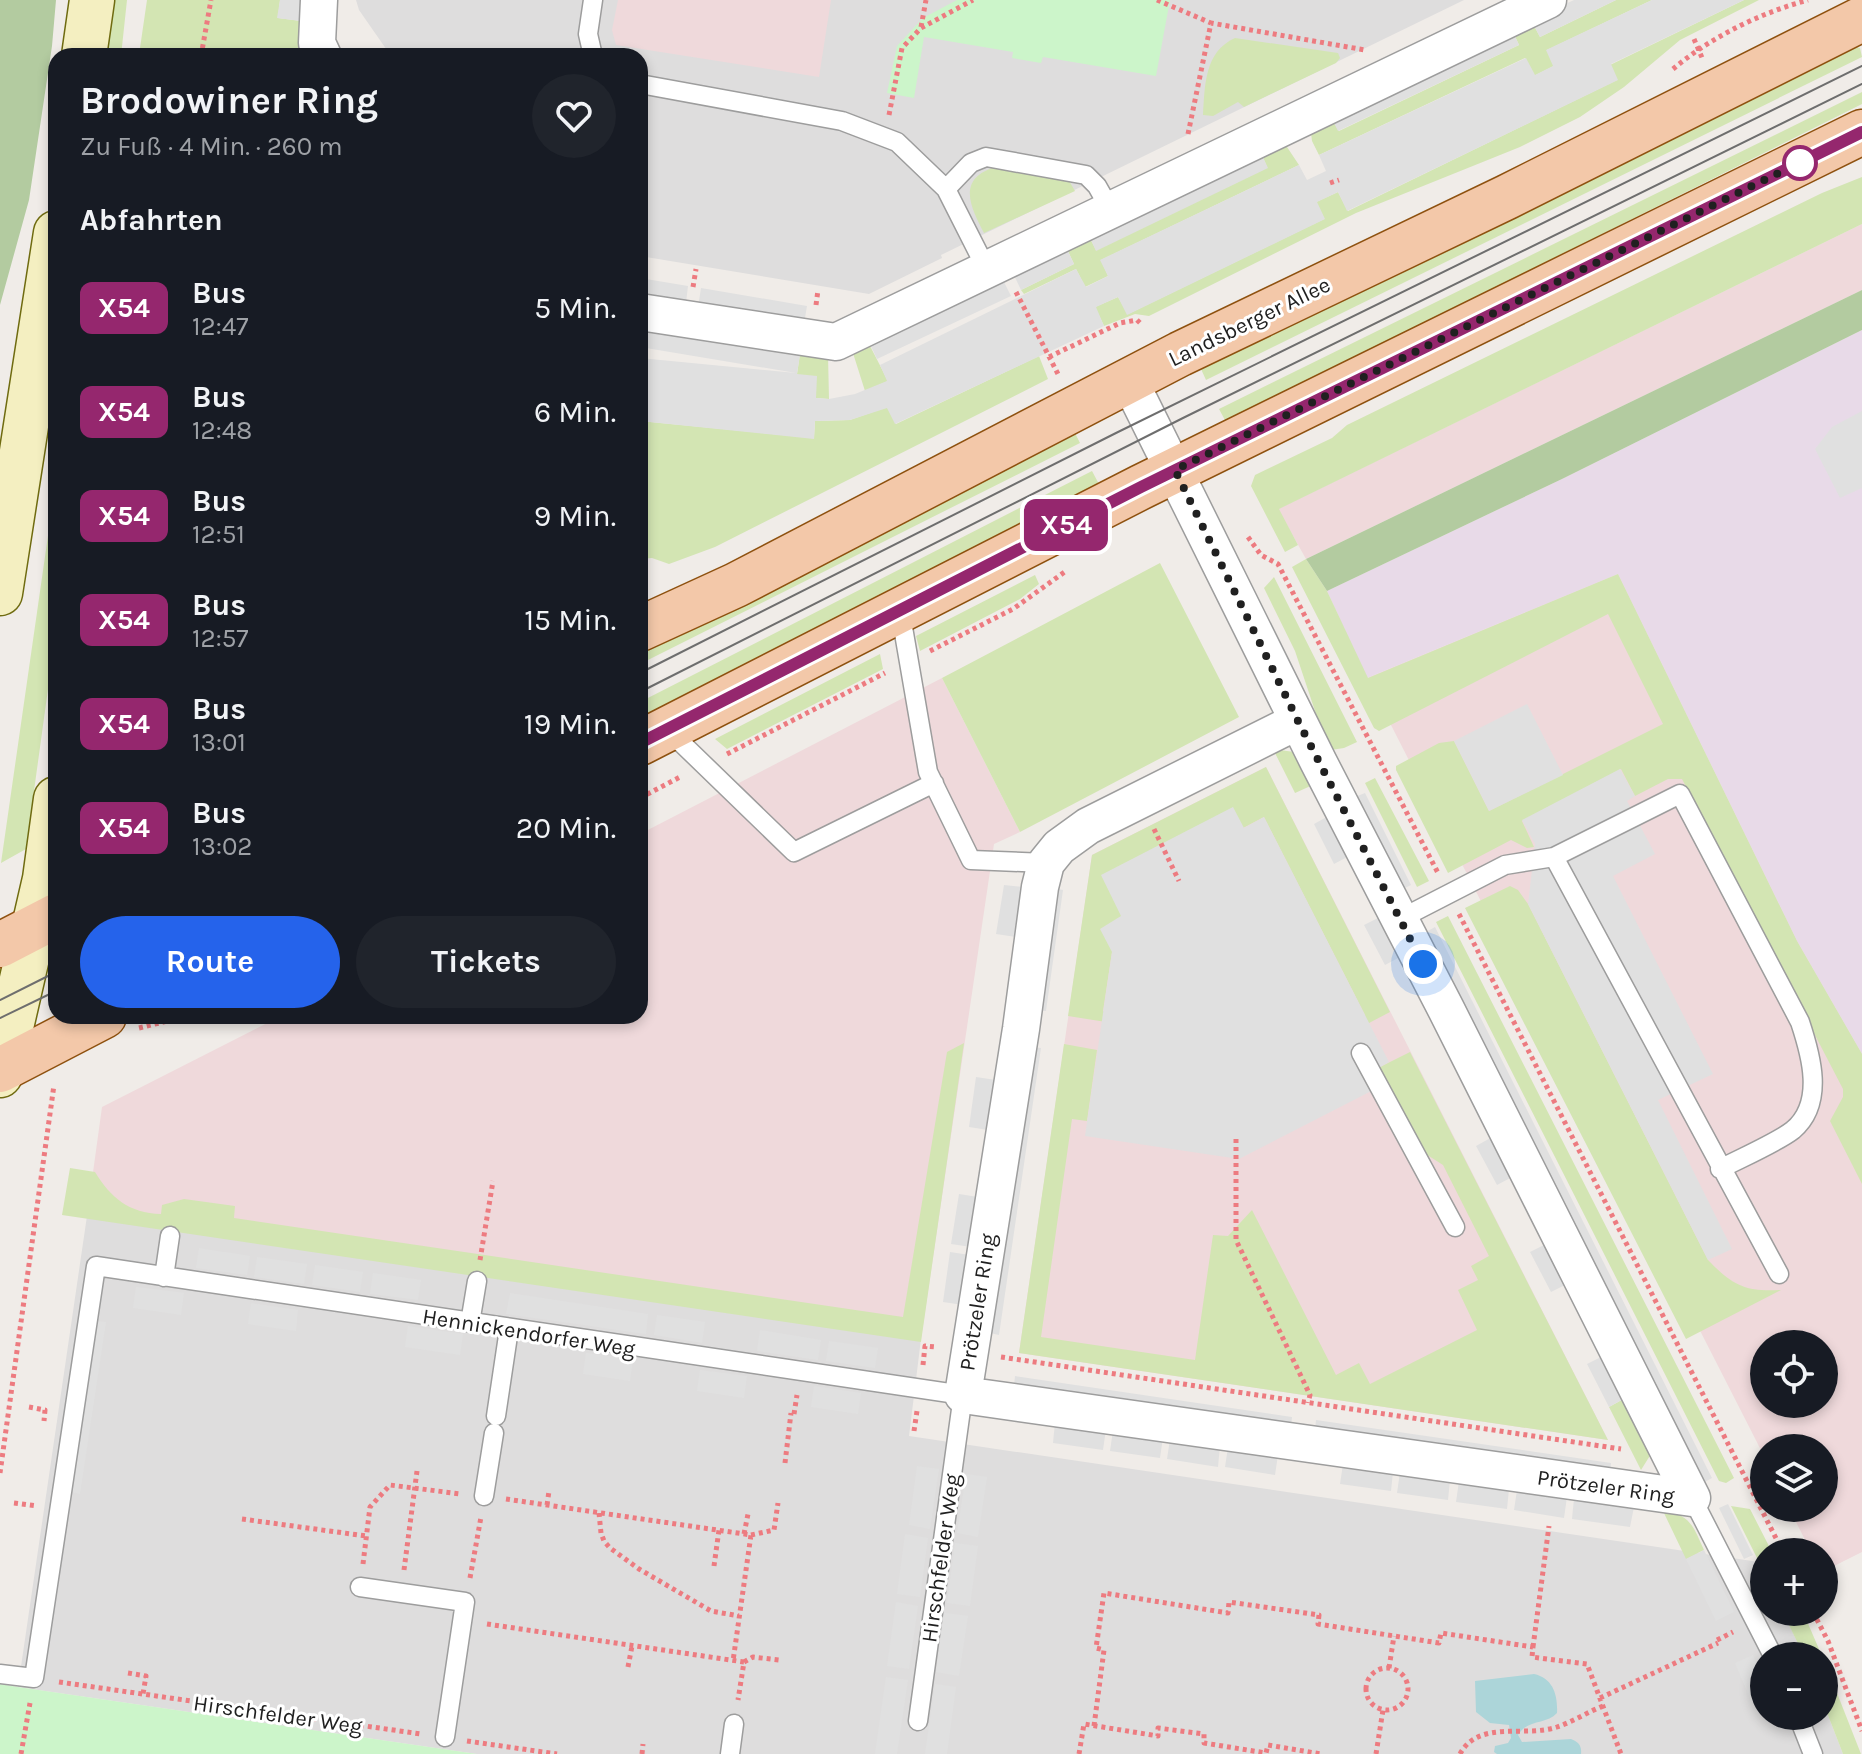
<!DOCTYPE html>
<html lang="de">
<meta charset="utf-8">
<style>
:root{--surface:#171b24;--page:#20242c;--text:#f1f3f6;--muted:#9ea1a6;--accent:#2563eb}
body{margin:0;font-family:Karla,sans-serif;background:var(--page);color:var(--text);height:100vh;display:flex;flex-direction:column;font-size:30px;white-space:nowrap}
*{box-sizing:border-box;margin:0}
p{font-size:26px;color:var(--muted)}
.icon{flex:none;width:44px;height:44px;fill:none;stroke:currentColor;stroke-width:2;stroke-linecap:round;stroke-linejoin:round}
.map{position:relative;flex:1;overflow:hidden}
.panel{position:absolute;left:48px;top:48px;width:600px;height:976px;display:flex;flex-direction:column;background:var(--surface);border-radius:24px;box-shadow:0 4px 12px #0003}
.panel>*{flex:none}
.badge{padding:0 16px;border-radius:12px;font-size:28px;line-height:52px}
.tools{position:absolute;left:1750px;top:1330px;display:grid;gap:16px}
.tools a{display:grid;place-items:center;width:88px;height:88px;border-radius:50%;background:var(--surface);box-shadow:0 4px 12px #0003;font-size:40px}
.you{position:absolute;width:40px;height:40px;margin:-20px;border:6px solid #fff;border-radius:50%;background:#1a73e8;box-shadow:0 0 0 12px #1a73e833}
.map>.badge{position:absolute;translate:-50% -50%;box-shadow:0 0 0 4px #fff}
h2{padding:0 32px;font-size:30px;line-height:72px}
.round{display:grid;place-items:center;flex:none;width:84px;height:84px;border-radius:42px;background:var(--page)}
.headline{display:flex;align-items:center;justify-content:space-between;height:136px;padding:0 32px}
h1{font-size:38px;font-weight:700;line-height:60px}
.primary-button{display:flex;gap:16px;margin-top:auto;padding:16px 32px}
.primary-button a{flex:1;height:92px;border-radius:48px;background:var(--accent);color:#fff;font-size:32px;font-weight:700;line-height:92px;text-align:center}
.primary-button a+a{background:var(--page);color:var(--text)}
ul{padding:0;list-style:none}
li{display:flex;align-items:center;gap:24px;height:104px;padding:0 32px}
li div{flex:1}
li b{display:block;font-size:30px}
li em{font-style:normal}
li .badge{min-width:88px;font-weight:700;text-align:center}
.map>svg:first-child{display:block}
.residential{fill:#dedddd}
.commercial{fill:#efd9db;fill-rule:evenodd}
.industrial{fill:#e8dae8}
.grass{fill:#d3e5b3}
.forest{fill:#b3cba0}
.park{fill:#ccf5ca}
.parking{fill:#e0e0e0}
.water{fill:#acd5d9}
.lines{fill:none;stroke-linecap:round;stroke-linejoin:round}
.service-casing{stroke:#9d9d9d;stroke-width:21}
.minor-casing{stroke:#9d9d9d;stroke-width:39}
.secondary-casing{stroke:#6f6b10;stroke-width:47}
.primary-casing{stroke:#8e510f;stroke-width:47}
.path{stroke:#ed7b80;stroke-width:5;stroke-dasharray:4 4;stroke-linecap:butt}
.service{stroke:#fff;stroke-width:18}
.minor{stroke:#fff;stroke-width:36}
.secondary{stroke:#f4efc1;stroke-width:44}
.primary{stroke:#f3c8a9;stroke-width:44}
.tram{stroke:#6e6e6e;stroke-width:2}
.line-casing{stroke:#fff;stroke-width:18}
.line{stroke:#95276e;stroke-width:12}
.walk{stroke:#202020;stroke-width:8;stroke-dasharray:0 14.4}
.stop-dot{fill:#fff;stroke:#95276e;stroke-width:4}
.labels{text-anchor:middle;stroke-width:6;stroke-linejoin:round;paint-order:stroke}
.street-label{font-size:22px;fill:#202020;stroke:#fff}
</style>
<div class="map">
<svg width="1862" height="1754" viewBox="0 0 1862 1754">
<rect width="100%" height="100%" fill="#f0ece8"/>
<path class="residential" d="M 356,0 L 1464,0 L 941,255 L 942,258 L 869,294 L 640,256 L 640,56 L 391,56 L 359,10 Z
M 87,1216 L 921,1339 L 909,1436 L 1759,1562 L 1764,1572 L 1764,1612 L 1783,1612 L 1804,1656 L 1764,1656 L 1764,1716 L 1824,1716 L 1824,1705 L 1843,1754 L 477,1754 L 18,1687 Z"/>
<path class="commercial" d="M 618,0 L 831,0 L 819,77 L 616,45 L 612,30 Z
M 1862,224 L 1862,290 L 1306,559 L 1278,509 Z
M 1618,574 L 1797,941 L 1862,1054 L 1862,1552 L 1824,1571 L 1824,1552 L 1811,1552 L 1789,1508 L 1824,1508 L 1824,1448 L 1764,1448 L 1764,1456 L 1367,678 ZM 1764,1344 L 1824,1344 L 1824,1404 L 1764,1404 Z
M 942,678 L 1020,832 L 994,844 L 921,1339 L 87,1216 L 102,1107 L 281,1016 L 640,1016 L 640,834 Z
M 1266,767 L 1608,1440 L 1019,1353 L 1092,855 Z"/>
<path class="industrial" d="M 1862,330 L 1862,1054 L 1797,941 L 1618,574 L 1367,678 L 1327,591 L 1562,479 Z"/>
<path class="grass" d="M 112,0 L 127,0 L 121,56 L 104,56 Z
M 147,0 L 280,0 L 278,18 L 301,21 L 305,56 L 141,56 L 140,48 Z
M 1616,0 L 1652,0 L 1547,50 L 1554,66 L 1534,76 L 1525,58 L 1319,155 L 1312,141 L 1310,125 L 1331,117 L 1339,131 L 1519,45 L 1512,30 L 1531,20 L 1540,37 Z
M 1744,0 L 1759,0 L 1680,40 L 1624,87 L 1580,117 L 1520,147 L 1356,213 L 1149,316 L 1135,314 L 1104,326 L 1095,307 L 1118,297 L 1128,314 L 1324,219 L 1316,202 L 1338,192 L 1348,211 L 1617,80 L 1610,65 Z
M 1235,38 L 1338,53 L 1340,58 L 1336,63 L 1244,107 L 1238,102 L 1213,116 L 1203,115 C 1205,86 1204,52 1235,38 Z
M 1856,47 L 1860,48 L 1862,57 L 1206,380 L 1201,369 Z
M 1862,92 L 1862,104 L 1226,422 L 1219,409 Z
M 1283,141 L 1299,165 L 1101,260 L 1108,276 L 1085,287 L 1076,269 L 1024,294 L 1021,290 L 1074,264 L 1066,247 L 1089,236 L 1096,250 L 1267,167 L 1261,153 Z
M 992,168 L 1068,179 L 1075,191 L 984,233 C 972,209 956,181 992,168 Z
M 1862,177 L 1862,224 L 1279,509 L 1298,545 L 1285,552 L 1251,486 L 1255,475 L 1332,438 L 1347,425 L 1822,193 Z
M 868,342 L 888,381 L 865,391 L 852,350 Z
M 800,354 L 828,355 L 829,399 L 816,398 L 797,374 Z
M 1039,356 L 1048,379 L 715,547 L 669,564 L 652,558 L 640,559 L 640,421 L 814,438 L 815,421 L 850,420 L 887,407 L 896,424 Z
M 1074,431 L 1080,443 L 640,664 L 640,652 Z
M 1092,471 L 1100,486 L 640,720 L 640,702 Z
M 56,480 L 56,631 L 26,849 L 1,863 Z
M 1306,559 L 1327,591 L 1368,678 L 1618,574 L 1797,941 L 1862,1054 L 1862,1184 L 1830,1121 L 1843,1097 L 1843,1089 L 1682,779 L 1668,779 L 1635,796 L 1621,769 L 1522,821 L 1534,847 L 1527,848 L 1511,840 L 1448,873 L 1396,770 L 1396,766 L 1439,743 L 1454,741 L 1489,811 L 1663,724 L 1608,614 L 1379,731 L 1374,728 L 1292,567 Z
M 1160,563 L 1239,717 L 1020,832 L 942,678 Z
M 1035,575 L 1039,584 L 1020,599 L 920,651 L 916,636 Z
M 1274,577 L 1357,742 L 1344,748 L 1331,750 L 1325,741 L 1295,651 L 1264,588 Z
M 880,654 L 883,669 L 727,749 L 715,739 Z
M 1273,749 L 1294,752 L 1315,784 L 1295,793 Z
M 1266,767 L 1390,1012 L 1350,1033 L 1365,1015 L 1264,817 L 1243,828 L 1121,917 L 1112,952 L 1103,1011 L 1125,1025 L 1068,1016 L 1092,855 Z
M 1375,778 L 1429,881 L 1417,887 L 1365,783 Z
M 1510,886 L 1518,890 L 1528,904 L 1708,1260 C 1733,1286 1746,1292 1781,1290 L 1686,1339 L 1465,908 Z
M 1448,916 L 1734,1478 L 1726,1483 L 1719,1481 L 1436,922 Z
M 964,1043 L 921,1342 L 62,1215 L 70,1168 L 95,1172 C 111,1198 129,1213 161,1214 L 162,1205 L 184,1199 L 235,1206 L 234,1218 L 903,1317 L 947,1052 Z
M 1064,1044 L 1097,1050 L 1087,1121 L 1072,1119 L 1041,1337 L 1195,1360 L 1213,1235 L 1228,1236 L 1252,1210 L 1336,1375 L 1359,1363 L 1370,1384 L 1477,1330 L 1458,1290 L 1478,1280 L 1471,1266 L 1489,1256 L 1443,1165 L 1421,1151 L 1376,1069 L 1410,1052 L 1608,1440 L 1019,1353 Z
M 1627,1397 L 1651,1454 L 1641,1470 L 1609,1407 Z
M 1731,1506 L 1750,1509 L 1772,1552 L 1764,1552 L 1764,1572 Z
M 1663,1511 C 1691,1515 1693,1526 1704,1550 L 1686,1559 Z
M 1803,1612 L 1822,1656 L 1804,1656 L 1786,1619 Z
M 1824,1660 L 1861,1754 L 1843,1754 L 1824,1705 Z"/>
<path class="forest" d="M 0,0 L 56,0 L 52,46 L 29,200 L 0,305 Z
M 1862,290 L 1862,330 L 1562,479 L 1327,591 L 1306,559 Z"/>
<path class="park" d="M 957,0 L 1170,0 L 1156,76 L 1043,57 L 1041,63 L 1012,58 L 1013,52 L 924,37 L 914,98 L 887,93 L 897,46 L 923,18 Z
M 0,1684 L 18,1687 L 477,1754 L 0,1754 Z"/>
<path class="parking" d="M 280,0 L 304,0 L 301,21 L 277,18 Z
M 1574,0 L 1616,0 L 1540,37 L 1531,20 Z
M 1652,0 L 1744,0 L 1611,64 L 1618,80 L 1347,211 L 1338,192 L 1317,202 L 1325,219 L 1127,315 L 1118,297 L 1096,307 L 1104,326 L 895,424 L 887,408 L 850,420 L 815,421 L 814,439 L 640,421 L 640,358 L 796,373 L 640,347 L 640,328 L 800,354 L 797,374 L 817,376 L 816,398 L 829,399 L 855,394 L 887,381 L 880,365 L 1076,269 L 1086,287 L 1108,276 L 1100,260 L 1299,165 L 1307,180 L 1326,171 L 1319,155 L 1526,58 L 1535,75 L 1553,66 L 1546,50 Z
M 1512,30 L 1519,45 L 1338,131 L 1331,117 Z
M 1261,153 L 1268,168 L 1096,251 L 1089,236 Z
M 1066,247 L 1074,264 L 1021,290 L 1013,273 Z
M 640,278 L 688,286 L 686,303 L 640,295 Z
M 1002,278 L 1011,296 L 877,359 L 869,342 Z
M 701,288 L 807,306 L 804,324 L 698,307 Z
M 1862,411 L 1862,488 L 1840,498 L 1815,449 L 1832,427 Z
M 1527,704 L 1563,775 L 1489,811 L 1454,741 Z
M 1620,769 L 1635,796 L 1627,801 L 1655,854 L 1613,876 L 1713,1074 L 1658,1100 L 1732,1249 L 1708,1260 L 1528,904 L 1535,844 L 1522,820 Z
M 1365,793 L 1411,885 L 1401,890 L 1355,797 Z
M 1233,807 L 1244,828 L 1264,817 L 1389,1062 L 1377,1069 L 1385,1084 L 1239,1159 L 1085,1136 L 1112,952 L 1100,929 L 1121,916 L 1101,875 Z
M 1332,814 L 1353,854 L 1334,864 L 1314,824 Z
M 1004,885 L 1023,887 L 1016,937 L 996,934 Z
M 1053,888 L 1063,890 L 1046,1011 L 1036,1010 Z
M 1382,916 L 1402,956 L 1385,965 L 1364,925 Z
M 1435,927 L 1712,1478 L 1703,1483 L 1426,932 Z
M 1031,1047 L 1041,1048 L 999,1335 L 990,1333 Z
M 976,1077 L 996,1080 L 988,1130 L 969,1127 Z
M 1494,1136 L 1514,1176 L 1497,1185 L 1476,1146 Z
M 959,1194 L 978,1197 L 971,1247 L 951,1244 Z
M 1548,1243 L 1569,1283 L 1551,1292 L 1530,1252 Z
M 199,1248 L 250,1256 L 247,1275 L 196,1268 Z
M 950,1252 L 970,1255 L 963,1305 L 943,1302 Z
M 257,1257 L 307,1264 L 304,1284 L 254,1277 Z
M 315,1265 L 363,1272 L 360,1292 L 312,1285 Z
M 373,1273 L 421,1280 L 418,1300 L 370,1294 Z
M 136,1287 L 184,1293 L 181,1315 L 133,1308 Z
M 510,1293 L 648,1314 L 646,1334 L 506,1314 Z
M 251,1303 L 298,1310 L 296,1331 L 248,1324 Z
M 657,1315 L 705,1322 L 702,1343 L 654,1335 Z
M 97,1321 L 106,1322 L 80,1494 L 71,1492 Z
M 408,1326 L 463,1334 L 460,1355 L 405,1347 Z
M 760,1330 L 821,1340 L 818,1360 L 757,1351 Z
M 829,1341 L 878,1348 L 875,1368 L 826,1361 Z
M 586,1353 L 633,1359 L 630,1381 L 583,1374 Z
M 1605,1355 L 1627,1397 L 1609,1407 L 1587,1364 Z
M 700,1370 L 747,1376 L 744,1398 L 697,1391 Z
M 1015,1376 L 1292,1417 L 1291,1427 L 1014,1386 Z
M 814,1386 L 861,1393 L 858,1414 L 811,1407 Z
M 1316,1420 L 1611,1463 L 1610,1473 L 1315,1430 Z
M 1055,1422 L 1106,1429 L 1103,1450 L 1053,1443 Z
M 1113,1430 L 1163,1437 L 1160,1458 L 1110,1451 Z
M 1170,1439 L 1220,1446 L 1218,1467 L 1167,1459 Z
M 1228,1447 L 1278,1455 L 1275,1475 L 1225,1467 Z
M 1343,1464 L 1393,1472 L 1391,1491 L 1340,1484 Z
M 917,1466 L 939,1469 L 930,1529 L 909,1525 Z
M 1400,1472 L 1450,1480 L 1448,1500 L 1397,1493 Z
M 966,1474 L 987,1477 L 978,1537 L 957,1533 Z
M 1459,1481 L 1509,1489 L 1507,1509 L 1456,1502 Z
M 1517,1490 L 1567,1497 L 1564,1518 L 1514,1510 Z
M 1574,1498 L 1634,1507 L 1630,1527 L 1572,1519 Z
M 1728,1504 L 1753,1555 L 1744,1559 L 1719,1508 Z
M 905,1534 L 928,1538 L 920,1597 L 897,1594 Z
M 955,1543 L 978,1546 L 970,1606 L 947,1603 Z
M 1704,1550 L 1734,1612 L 1716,1621 L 1686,1559 Z
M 896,1602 L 918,1606 L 909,1669 L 887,1666 Z
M 944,1613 L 968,1616 L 959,1676 L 936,1672 Z
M 1753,1655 L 1764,1681 L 1764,1698 L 1752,1703 L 1735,1663 Z
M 886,1677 L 908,1680 L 897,1754 L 875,1754 Z
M 935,1684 L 956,1687 L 947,1754 L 925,1754 Z"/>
<path class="water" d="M 1534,1674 C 1553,1678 1558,1695 1557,1713 C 1546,1725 1527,1719 1518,1735 L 1522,1742 L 1571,1739 C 1578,1742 1582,1745 1581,1754 L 1497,1754 L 1494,1752 L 1495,1746 L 1508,1743 L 1511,1738 L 1509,1725 L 1490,1723 L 1476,1712 L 1475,1681 Z"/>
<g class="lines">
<defs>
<path id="service" d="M 593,56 L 588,34 L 593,0
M 640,84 L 842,121 L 897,142 L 946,189 L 987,270
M 946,189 L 971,163 L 986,157 L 1086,175 L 1097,186 L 1110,209
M 900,610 L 928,772 L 971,860 L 1046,863
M 667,729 L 794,852 L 934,783
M 1554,857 L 1779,1274
M 1400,919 L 1505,865 L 1554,857 L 1680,794 L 1800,1022 C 1811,1055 1825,1103 1793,1130 C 1778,1142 1739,1159 1720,1169
M 1361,1053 L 1455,1227
M 164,1277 L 170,1236
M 470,1323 L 477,1281
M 496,1416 L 509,1329
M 484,1496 L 494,1433
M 1692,1498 L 1773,1656
M 360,1587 L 465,1602 L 445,1737
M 0,1674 L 34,1678 L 96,1266 L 963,1395 L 918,1721
M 1798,1716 L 1813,1754
M 730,1754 L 734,1724"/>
<path id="minor" d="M 319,0 L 317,43 L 323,56
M 640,312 L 836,342 L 1548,0
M 1130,382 L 1318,761 L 1446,1009 L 1692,1498
M 1298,721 L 1088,826 L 1059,847 L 1046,863 L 1040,887 L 1021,1029 L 963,1395 L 1692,1498"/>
<path id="secondary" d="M 84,56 L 92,0
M 0,593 L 56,233
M 0,1075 L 45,879 L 56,799"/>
<path id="primary" d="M 640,629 L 736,585 L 1180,354 L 1507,197 L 1862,19
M 640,743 L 1141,487 L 1862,132
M 0,945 L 56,916
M 0,1070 L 104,1016"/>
</defs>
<use href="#service" class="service-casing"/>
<use href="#minor" class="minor-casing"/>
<use href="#secondary" class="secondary-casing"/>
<use href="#primary" class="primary-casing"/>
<path class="path" d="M 1157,0 L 1211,23
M 921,27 L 926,0
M 1694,39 L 1703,60
M 201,56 L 211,0
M 1673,69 C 1711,37 1760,13 1808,0
M 889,115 L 902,48 L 921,28 L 973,0
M 1188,134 L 1211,23 L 1365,50
M 1330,183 L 1339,180
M 693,287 L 696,269
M 1016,292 L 1059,376
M 816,305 L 818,290
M 1049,357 L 1120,323 L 1137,320 L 1142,325
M 1248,537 L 1261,555 L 1278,564 L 1438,873
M 930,651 L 1013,609 L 1066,571
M 727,754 L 885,673
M 640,798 L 682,776
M 1154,829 L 1179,881
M 1459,914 L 1783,1552
M 139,1028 L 188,1016
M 1236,1139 L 1236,1240 L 1310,1395 L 1308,1403
M 480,1260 L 493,1181
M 1001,1357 L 1621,1449
M 923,1365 L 925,1346 L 936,1347
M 29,1407 L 45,1410 L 44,1421
M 794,1414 L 797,1395
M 914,1431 L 917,1411
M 785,1463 L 791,1413
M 0,1473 L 54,1085
M 506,1499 L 751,1535 L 733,1661
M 14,1503 L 37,1506
M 547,1505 L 549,1491
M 599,1513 L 601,1533 L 604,1541 L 610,1548 L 639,1569 L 711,1611 L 739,1616
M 242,1519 L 366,1536
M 744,1534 L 748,1514
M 751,1535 L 774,1530 L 778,1503
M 363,1564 L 370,1507 L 390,1485 L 461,1494
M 714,1566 L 719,1530
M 404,1570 L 417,1471
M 470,1578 L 481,1517
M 1813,1612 L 1828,1641 L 1862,1731
M 487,1624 L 744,1662 L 738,1700
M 1717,1640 L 1733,1632
M 1533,1647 L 1549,1526
M 744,1662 L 753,1657 L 779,1660
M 628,1667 L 632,1646
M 1389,1668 L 1394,1636
M1366 1689a21 21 0 1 1 42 0a21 21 0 1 1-42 0Z
M 128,1673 L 146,1676 L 143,1694
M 59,1682 L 421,1734
M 1600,1698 L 1718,1643
M 1094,1726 L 1104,1650 L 1096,1648 L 1104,1593 L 1228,1613 L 1229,1602 L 1319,1615 L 1318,1624 L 1439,1643 L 1441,1633 L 1533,1647 L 1532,1657 L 1587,1664 L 1621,1754
M 467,1741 L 557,1754
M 21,1754 L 30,1703
M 642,1754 L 643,1744
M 1079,1754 L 1084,1724 L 1158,1736 L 1158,1728 L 1204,1734 L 1204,1743 L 1266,1753 L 1268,1745 L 1321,1754
M 1376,1754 L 1383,1710
M 1460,1754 C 1479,1719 1525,1738 1557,1727 C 1572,1722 1588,1712 1603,1706"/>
<use href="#service" class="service"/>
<use href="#minor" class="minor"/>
<use href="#secondary" class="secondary"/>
<use href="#primary" class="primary"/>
<path class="tram" d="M 640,673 L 1116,433 L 1862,66
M 640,692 L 1183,418 L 1862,84
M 0,1000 L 56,972
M 0,1018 L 56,991"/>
</g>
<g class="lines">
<defs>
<path id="line" d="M 640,743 L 1141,487 L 1862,132"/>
</defs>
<use href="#line" class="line-casing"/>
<use href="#line" class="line"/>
<path class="walk" d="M 1423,964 L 1298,721 L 1175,470 L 1807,159 L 1800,163"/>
</g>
<circle class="stop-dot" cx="1800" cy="163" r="16"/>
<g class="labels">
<g class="street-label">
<text transform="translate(1249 321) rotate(-26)" y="8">Landsberger Allee</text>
<text transform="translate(977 1302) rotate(-81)" y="8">Prötzeler Ring</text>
<text transform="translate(529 1332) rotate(9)" y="8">Hennickendorfer Weg</text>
<text transform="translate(1606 1486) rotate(8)" y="8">Prötzeler Ring</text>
<text transform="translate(940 1558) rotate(-82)" y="8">Hirschfelder Weg</text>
<text transform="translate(278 1714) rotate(8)" y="8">Hirschfelder Weg</text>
</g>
</g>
</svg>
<div class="tools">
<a><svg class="icon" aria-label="locate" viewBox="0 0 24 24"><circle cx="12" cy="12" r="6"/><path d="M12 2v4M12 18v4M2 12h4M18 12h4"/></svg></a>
<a><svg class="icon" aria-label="layers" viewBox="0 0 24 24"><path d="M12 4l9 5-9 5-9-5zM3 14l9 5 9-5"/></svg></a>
<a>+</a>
<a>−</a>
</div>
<div class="you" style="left:1423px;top:964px"></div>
<b class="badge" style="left:1066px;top:525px;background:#95276e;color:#fff">X54</b>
<section class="panel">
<div class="headline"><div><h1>Brodowiner Ring</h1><p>Zu Fuß · 4 Min. · 260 m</p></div><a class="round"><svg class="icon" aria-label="heart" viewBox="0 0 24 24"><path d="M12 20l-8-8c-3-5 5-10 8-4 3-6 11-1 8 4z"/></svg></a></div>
<h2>Abfahrten</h2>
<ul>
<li><span class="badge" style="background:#95276e;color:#fff">X54</span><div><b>Bus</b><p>12:47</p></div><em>5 Min.</em></li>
<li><span class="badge" style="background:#95276e;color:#fff">X54</span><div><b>Bus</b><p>12:48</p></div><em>6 Min.</em></li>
<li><span class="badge" style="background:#95276e;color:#fff">X54</span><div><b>Bus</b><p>12:51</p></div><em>9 Min.</em></li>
<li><span class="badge" style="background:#95276e;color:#fff">X54</span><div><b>Bus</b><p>12:57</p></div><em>15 Min.</em></li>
<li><span class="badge" style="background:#95276e;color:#fff">X54</span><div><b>Bus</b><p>13:01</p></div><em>19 Min.</em></li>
<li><span class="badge" style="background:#95276e;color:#fff">X54</span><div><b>Bus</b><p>13:02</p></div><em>20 Min.</em></li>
</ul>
<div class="primary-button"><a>Route</a><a>Tickets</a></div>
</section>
</div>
